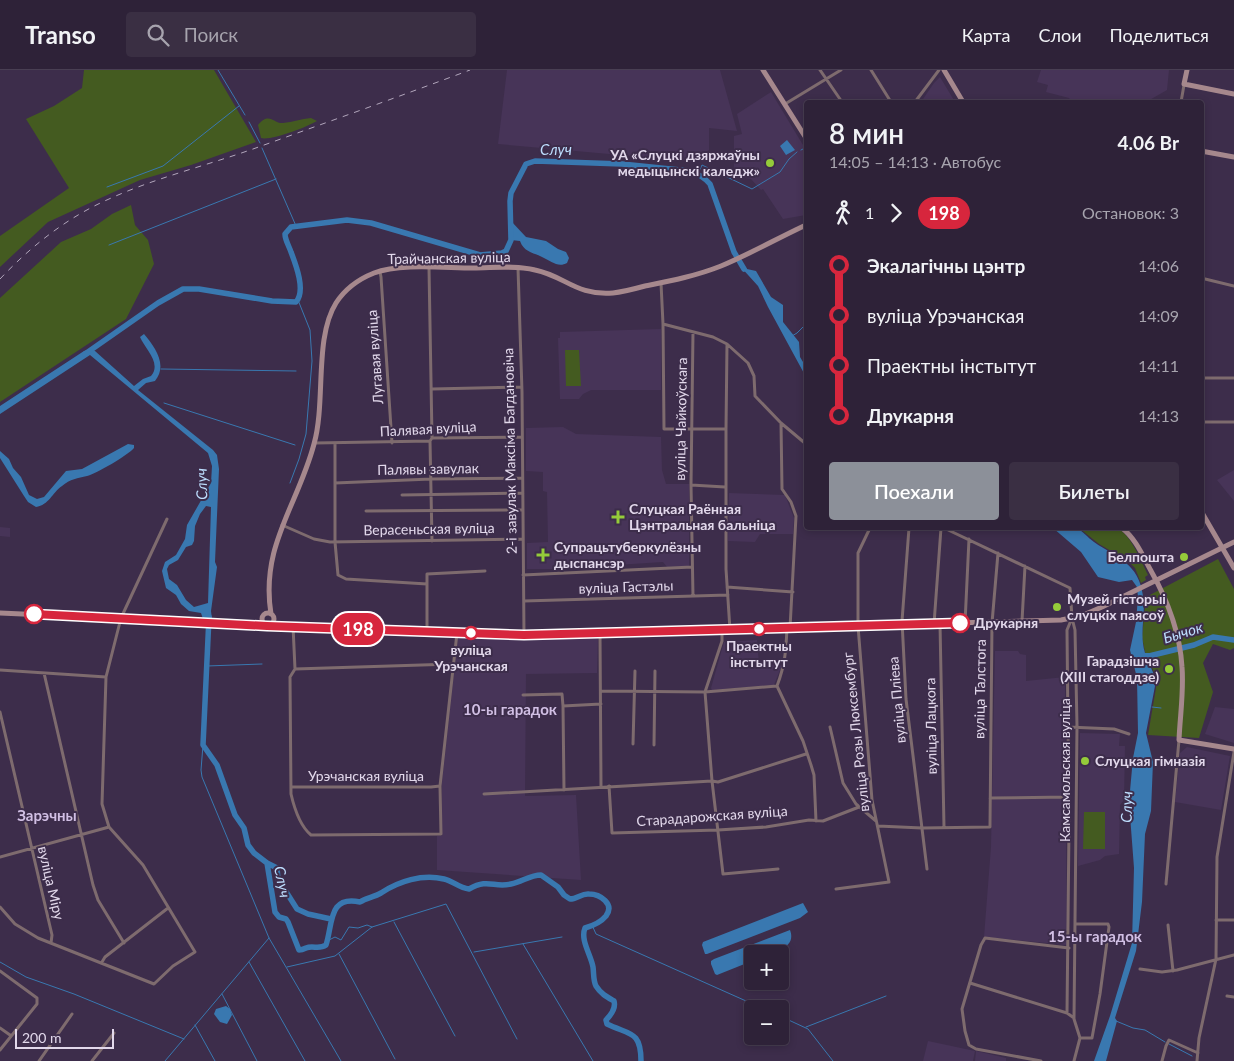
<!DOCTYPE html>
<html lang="ru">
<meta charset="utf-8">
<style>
:root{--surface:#2e2238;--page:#3a2f43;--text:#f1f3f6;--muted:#a7a4ae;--line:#493f53;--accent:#8c9099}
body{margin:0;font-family:Lato,sans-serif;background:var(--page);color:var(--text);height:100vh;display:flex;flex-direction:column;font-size:19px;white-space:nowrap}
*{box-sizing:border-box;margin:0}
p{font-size:16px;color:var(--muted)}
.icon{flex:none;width:28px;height:28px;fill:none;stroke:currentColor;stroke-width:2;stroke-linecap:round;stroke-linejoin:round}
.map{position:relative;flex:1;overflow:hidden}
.sheet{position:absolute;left:804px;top:30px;width:400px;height:430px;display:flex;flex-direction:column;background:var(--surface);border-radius:5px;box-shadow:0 2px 8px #0003,0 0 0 1px var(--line)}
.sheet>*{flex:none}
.badge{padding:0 10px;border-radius:16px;font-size:18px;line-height:32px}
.buttons{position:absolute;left:744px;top:875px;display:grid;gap:10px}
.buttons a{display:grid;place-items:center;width:45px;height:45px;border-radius:5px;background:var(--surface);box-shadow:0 2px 8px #0003,0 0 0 1px var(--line);font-size:25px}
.scale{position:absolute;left:15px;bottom:12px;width:99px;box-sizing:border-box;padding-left:5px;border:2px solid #e2d8eb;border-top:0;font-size:14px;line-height:18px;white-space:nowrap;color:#e2d8eb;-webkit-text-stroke:4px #3d2d4b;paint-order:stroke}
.map>.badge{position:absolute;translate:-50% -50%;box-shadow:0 0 0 2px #fff}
.legs{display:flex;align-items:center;gap:8px;height:55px;padding:0 25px;font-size:16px}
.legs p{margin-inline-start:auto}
.headline{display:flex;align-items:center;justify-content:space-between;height:85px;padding:0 25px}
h1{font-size:28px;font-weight:600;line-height:38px}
.cta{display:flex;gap:10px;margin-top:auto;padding:10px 25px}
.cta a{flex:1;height:58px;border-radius:5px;background:var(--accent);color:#fff;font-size:20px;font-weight:600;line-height:58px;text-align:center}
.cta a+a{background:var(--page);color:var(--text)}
ul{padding:0 25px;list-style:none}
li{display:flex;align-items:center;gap:18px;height:50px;font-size:19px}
li i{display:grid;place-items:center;width:8px;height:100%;margin:0 6px;background:currentColor}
li i::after{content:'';width:12px;height:12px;margin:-6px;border:4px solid;border-radius:50%;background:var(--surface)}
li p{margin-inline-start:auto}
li:first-child i{background:linear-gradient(#0000 50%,currentColor 0)}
li:last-child i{background:linear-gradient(currentColor 50%,#0000 0)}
header{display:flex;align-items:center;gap:30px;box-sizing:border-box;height:70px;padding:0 25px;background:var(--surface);border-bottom:1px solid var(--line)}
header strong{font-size:24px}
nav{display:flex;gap:28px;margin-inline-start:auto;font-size:18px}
.search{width:350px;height:45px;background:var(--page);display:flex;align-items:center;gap:12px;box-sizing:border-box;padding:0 18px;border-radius:5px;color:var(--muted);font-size:19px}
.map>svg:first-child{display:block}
.built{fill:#473458}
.green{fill:#445b20}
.water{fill:#3978b0;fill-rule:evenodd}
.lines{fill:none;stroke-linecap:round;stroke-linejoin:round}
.stream{stroke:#3978b0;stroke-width:1}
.river{stroke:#3978b0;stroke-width:5.5}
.street{stroke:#7e6b6e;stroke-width:3}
.secondary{stroke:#a6888d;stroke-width:5}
.rail{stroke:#b2a6bc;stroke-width:1;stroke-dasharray:6 6;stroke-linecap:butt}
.line-1-casing{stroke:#fff;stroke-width:11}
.line-1{stroke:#d7263d;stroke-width:8}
.poi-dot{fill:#95cc3a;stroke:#3d2d4b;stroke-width:2}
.stop-1-dot{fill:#fff;stroke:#d7263d;stroke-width:2.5}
.labels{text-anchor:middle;stroke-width:4;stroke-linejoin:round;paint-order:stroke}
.poi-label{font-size:14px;font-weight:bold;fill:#e2d8eb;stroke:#3d2d4b;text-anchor:start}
.street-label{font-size:14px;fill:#e2d8eb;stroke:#3d2d4b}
.stop-label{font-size:14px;font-weight:bold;fill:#e2d8eb;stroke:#3d2d4b}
.water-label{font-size:15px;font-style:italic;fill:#bdddfd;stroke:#3d2d4b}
.neighbourhood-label{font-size:15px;font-weight:bold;fill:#d1bfe4;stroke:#3d2d4b}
</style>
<header>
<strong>Transo</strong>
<div class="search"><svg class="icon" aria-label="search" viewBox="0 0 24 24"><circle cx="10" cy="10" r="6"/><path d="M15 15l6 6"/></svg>Поиск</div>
<nav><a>Карта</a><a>Слои</a><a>Поделиться</a></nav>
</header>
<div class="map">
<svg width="1234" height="991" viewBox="0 0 1234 991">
<rect width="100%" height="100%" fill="#3d2d4b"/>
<path class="built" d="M 507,0 L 720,0 L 737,61 L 709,58 L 709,80 L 699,92 L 498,74 Z
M 1041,0 L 1169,0 L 1167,20 L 1146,32 L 1082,32 L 1081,31 L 1072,32 L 1069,28 L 1046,22 L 1048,15 L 1037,12 Z
M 940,7 L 955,32 L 921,32 L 934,13 Z
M 771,22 L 806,80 L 806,145 L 783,149 L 763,119 L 761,120 L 751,109 L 734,106 L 734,66 L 742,64 L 737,44 Z
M 661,259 L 661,320 L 591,320 L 583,324 L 579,329 L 560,329 L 558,268 L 560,268 L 560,262 Z
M 563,357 L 576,364 L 661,367 L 662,400 L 666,414 L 689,414 L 689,496 L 667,497 L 663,492 L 616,495 L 611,499 L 527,499 L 527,473 L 548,472 L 547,422 L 543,421 L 543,402 L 526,401 L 526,358 Z
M 1234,400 L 1234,431 L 1217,410 Z
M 729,423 L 785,425 L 794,448 L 793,464 L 760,464 L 755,472 L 728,471 Z
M 0,457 L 10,458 L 10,467 L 0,466 Z
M 458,567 L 598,568 L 597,603 L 526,604 L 525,726 L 576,725 L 581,810 L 437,800 L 437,766 L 442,766 L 442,712 Z
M 757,570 L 759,594 L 782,595 L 774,615 L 712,620 L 711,618 L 724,572 Z
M 995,581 L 1018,581 L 1020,584 L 1026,585 L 1026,611 L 1065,607 L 1067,875 L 984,867 L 991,777 Z
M 1215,637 L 1234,639 L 1234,673 L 1205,664 Z
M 1080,663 L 1120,664 L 1119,676 L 1125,676 L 1124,730 L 1120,735 L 1119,784 L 1105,786 L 1100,790 L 1078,796 Z
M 1187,677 L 1230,686 L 1221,740 L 1175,732 L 1180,683 Z
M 928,971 L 975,981 L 973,991 L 923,991 Z
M 976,981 L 1006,988 L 1006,991 L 975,991 Z"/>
<path class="green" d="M 84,0 L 214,0 L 256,72 L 191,95 L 140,110 L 48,152 L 0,197 L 0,166 L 69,118 L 26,49 L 54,36 L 82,18 Z
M 311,48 L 317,51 C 307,57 271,71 261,68 L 258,55 C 269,41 274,54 283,53 C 293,52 301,49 311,48 Z
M 131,135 L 135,155 L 148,170 L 154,194 L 126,249 L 0,332 L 0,228 L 61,172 L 91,159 L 112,144 Z
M 565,280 L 579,280 L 581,316 L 566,316 Z
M 1079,458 C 1090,458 1104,456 1115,458 C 1129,460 1142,493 1148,505 L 1145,507 L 1146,510 L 1141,513 L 1135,498 L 1128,491 L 1099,474 Z
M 1218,489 L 1234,519 L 1234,578 L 1230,580 L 1213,574 L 1203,593 L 1213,622 L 1199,668 L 1148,665 L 1156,618 L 1156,607 L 1145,582 L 1142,567 L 1146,527 Z
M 1084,742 L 1105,742 L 1105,779 L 1083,779 Z"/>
<path class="water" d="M 787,70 L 795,80 L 786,85 L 780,76 Z
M 511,151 L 526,167 L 546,171 L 558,179 L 566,182 L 569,188 L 567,193 C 558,198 551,191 542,187 C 532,182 524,182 520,171 L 511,170 Z
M 742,193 L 747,199 L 756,201 L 771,227 L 783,235 L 783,252 L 799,272 L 800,287 L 806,297 L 806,307 L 768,237 L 758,216 L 739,195 Z
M 144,264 C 155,277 168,295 155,311 L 146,313 L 138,320 L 213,380 L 217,385 L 219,399 L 215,492 L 217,497 L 211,541 L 212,549 L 203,549 L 201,543 L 189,541 L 181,534 L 176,525 L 166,518 L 162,501 L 165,492 L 176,485 L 185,469 L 187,455 L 211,413 L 212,396 L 208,383 L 90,285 L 0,344 L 0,336 L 84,281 L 90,279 L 95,281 L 134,316 L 143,309 L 151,306 C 162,293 145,279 140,267 ZM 206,436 L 211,437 L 208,533 L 194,537 L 186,530 L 177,515 L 169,509 L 167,499 L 169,495 L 178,490 L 186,477 L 192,475 L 194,471 L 195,456 L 200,444 Z
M 128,374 L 134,375 L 134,378 C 128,385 96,404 87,406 C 78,408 70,409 62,416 C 52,423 49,435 36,437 L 28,432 L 24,426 L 0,388 L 0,381 L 9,389 L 13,398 L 21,407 L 29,425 L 37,429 L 44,427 L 66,401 L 82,399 Z
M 1053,458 C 1059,458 1070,455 1076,458 C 1082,460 1088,468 1094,472 C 1117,488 1139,493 1143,526 C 1146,545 1139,563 1145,583 L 1151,583 L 1152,587 L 1149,589 L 1149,593 L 1155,607 L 1155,616 L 1146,663 L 1153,692 L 1151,741 L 1145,764 L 1142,832 L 1136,881 L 1115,948 L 1117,951 L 1106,991 L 1094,991 L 1110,946 L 1132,873 L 1134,798 L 1129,732 L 1133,688 L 1138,663 L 1137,608 L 1130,580 L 1136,552 L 1138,527 L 1137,517 L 1132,510 L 1119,512 L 1098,507 L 1081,482 Z
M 803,833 L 808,842 L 800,848 L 707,884 L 705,884 L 702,875 L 703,872 Z
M 790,860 C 798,881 766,884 752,884 L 752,891 L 717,905 L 715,904 L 711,894 L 711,891 L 714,889 Z
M 226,936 L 230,939 L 232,945 L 227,954 L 220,952 L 214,944 L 216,939 Z"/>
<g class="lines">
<path class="stream" d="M 218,0 L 245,45
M 249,52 L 260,73
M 262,78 L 296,156
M 801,80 L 803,79
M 698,104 L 702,95 L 752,119 L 780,102 L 789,89 L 797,82
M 107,117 L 163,96 L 239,36
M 109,175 L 276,109
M 792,266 L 797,263 L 806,254
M 161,299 L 296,301
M 164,333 L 295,375
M 290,413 L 299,389 L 306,364 L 312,291 L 310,260 L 298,230
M 207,596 L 262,594
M 1152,637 L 1161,638
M 203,675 L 201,700 L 202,707 L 269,868 L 341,991
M 394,852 L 455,966
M 592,855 L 596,864 L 764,939
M 327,871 L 335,867 L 341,870 L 349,857 L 358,858 L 367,855 L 372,857
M 523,874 L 593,991
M 474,882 L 562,867
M 339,884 L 395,989
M 0,892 L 26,907 L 74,924 L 184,969
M 249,892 L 305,991
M 287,897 L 335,886 L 372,857 L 446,834 L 517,969
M 222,924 L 257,991
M 780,946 L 808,959 L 833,991
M 1116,951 L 1133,958 L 1145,960 L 1165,972
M 195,955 L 215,991
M 806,957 L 886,926
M 1169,974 L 1192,986
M 165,991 L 269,868"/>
<path class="river" d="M 85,284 L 158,233 L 183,219 L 199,219 L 272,231 L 296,232 C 306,221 296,195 291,182 C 289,176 285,170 285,164 L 291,157 L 347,150 L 371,153 L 480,185 L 502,183 L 506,181 L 511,170 L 510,131 L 511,123 L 526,94 L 535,91 L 622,94 L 690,101 C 699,104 704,107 710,114 L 734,182 L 744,199
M 209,547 L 203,675 L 217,695 L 235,745 L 244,758 L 248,775 L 254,783 L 267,793 L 275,842 L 279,847 L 286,849 L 288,852 L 299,880 C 301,880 304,879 306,878 C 313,875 319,880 326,875 C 333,854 328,825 360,832 C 366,828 374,827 381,823 C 399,811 422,804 444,809 C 453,811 459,818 469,819 C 489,808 493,818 511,814 C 522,812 530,805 541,805 L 558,817 L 564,825 L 570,829 C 577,829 582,823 589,824 C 600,824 615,834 606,846 C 601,852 592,856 585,858 C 580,870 591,885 593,897 C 594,904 593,910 596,916 C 601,924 607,927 614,931 C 616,938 611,945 606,950 L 607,954 C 629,965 641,960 641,991
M 1145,587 L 1194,575 L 1213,567 L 1234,570
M 267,793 L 277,798 L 278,809 L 297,839 L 308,844 L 331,849"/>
<path class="street" d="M 820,0 L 842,32
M 871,0 L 891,32
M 915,32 L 939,0
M 1181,32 L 1184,15
M 785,34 L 841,0
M 429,198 L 432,368
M 518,198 L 522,322 L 524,565
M 380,202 L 381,207 L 392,373
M 1201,208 L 1234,216
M 661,213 L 663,254 L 664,359 L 726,359
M 663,254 L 713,267 L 727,274 L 748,293 L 754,306 L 755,326 L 781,353 L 806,374
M 727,274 L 726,359 L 726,499 L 730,560
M 1201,308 L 1234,308
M 432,319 L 521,317
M 781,353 L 782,419 L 791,432 L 796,446 L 790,558
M 1201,354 L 1205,352 L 1234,352
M 430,371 L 432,471
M 315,373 L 430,371 L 432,368 L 522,367
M 335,374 L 335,472 L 338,505 L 346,509 L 427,514
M 335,413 L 431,409 L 522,408
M 691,415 L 725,417
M 402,425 L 523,423
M 366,441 L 523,440
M 282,455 L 314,469 L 330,472 L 523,469
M 909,458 L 902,551 L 906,629 L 927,799
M 944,458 L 1070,518 L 1072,548 L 1075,560 L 1077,656 L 1074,949 L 1080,968
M 523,505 L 692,497
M 727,517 L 793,522
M 693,526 L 691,415 L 693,262
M 524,531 L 728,525
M 1022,551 L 1025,496
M 965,553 L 969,469
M 934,554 L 941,458
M 940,554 L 944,757
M 293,556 L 295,599
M 787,558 C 786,581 785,595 777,616 L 803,671 L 811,695 L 814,705 L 816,751
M 722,560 L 722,571 L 705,622 L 712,711 L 723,804 L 778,799
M 427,561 L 427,504 L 485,501
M 600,564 L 601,717
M 295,599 L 290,607 L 291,724 C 294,737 300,756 311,765 L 441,764 L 440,716 L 457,563
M 295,599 L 453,594
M 0,600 L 106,607
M 44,603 L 93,815 L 98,830 L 124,873
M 601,621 L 705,622 L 777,616
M 523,625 L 562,624 L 563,636 L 601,634
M 563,636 L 564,720
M 0,642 L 52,865 L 51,873
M 830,657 L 843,713 L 856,734 L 876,751
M 1068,657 L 1114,659 L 1129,664
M 633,674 L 635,601
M 654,675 L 655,601
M 609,716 L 612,763 L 718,760 L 766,757 L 809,750 L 823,751 L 859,737
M 291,717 L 431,717 L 440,716
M 484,724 L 712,711 L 718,712 L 806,684
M 990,728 L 1068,727
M 878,756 L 922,758 L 990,757 L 992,553 L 998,483
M 0,787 L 109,757
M 1166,814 L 1179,670
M 836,819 L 889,812 L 872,730 L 858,556 L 858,483 L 870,458
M 0,837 L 15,854 L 38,868 L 154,914 L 173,896 L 195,882 L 143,795 L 109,757 L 102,734 L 106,607 L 121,548 L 167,449
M 1216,850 L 1234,850
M 1168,855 L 1173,901
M 102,892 L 105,887 L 168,838
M 1140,899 L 1162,902 L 1177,900 L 1234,885
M 0,901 L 37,928 L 37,934 L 0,980
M 970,913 L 1067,943 L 1074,948
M 1227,926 L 1234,927
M 1067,943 L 1069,757 L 1067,560 L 1072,548
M 0,958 L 10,965
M 39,991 L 72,944
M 92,991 L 114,963
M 1041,991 L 976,979 L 969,975 L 965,961 L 962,939 L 981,875 L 985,868 L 1069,878
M 1074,991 L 1080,968 L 1092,968 L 1100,924 L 1109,857 L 1108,854 L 1075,854
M 1162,991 L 1166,976 L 1169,970 L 1198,983
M 1197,991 L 1199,968 L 1216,889 L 1217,787 L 1234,682"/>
<path class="secondary" d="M 763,0 L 806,68
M 944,0 L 963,32
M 1187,0 L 1184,14 L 1234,24
M 1201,81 L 1234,87
M 1201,441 L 1234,498
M 1122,458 C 1135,468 1142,484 1150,499 C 1167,529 1180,562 1182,597 C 1184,621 1180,646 1179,670 L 1234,679
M262 549a6 6 0 1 1 12 0a6 6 0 1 1-12 0Z
M 0,543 L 265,555
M 271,544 C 260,476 298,435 314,374 C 326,332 314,268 336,233 C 345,219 359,209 374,203 C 400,193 445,198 473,198 C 493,198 515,195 535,200 C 565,206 576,226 613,223 C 623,222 634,219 645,216 C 670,211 696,206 721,196 C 750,184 778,168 806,155
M 270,555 L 524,565 L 1061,550 L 1081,546 L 1102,537 L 1234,472"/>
<path class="rail" d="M 0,209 C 31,176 68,147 109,129 C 155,108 205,96 253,79 C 325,53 398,27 470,0"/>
</g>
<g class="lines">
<defs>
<path id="line-1" d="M 34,544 L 267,556 L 524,565 L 960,553"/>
</defs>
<use href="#line-1" class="line-1-casing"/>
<use href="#line-1" class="line-1"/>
</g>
<g class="poi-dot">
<circle cx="770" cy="93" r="5"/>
<path d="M615.5 439.5h5v5h5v5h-5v5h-5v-5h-5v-5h5z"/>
<path d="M540.5 477.5h5v5h5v5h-5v5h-5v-5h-5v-5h5z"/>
<circle cx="1184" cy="487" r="5"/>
<circle cx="1057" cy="537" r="5"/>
<circle cx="1169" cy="599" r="5"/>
<circle cx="1085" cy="691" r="5"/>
</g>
<g class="stop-1-dot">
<circle cx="34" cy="544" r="9"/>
<circle cx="960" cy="553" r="9"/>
<circle cx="759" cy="559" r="6"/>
<circle cx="471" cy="563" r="6"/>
</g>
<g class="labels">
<g class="poi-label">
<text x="760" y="90" text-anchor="end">УА «Слуцкі дзяржаўны<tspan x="760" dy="16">медыцынскі каледж»</tspan></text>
<text x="629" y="444">Слуцкая Раённая<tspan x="629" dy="16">Цэнтральная бальніца</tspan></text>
<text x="554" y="482">Супрацьтуберкулёзны<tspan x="554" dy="16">дыспансэр</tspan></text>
<text x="1174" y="492" text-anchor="end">Белпошта</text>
<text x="1067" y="534">Музей гісторыі<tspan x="1067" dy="16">слуцкіх паясоў</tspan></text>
<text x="1159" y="596" text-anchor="end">Гарадзішча<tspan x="1159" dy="16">(XIII стагоддзе)</tspan></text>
<text x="1095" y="696">Слуцкая гімназія</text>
</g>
<g class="street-label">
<text transform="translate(449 188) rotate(-1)" y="5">Трайчанская вуліца</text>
<text transform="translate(375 287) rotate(-94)" y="5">Лугавая вуліца</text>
<text transform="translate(681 349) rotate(-89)" y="5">вуліца Чайкоўскага</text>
<text transform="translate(428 359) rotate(-3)" y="5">Палявая вуліца</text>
<text transform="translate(510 381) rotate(-91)" y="5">2-і завулак Максіма Багдановіча</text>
<text transform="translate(428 399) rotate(-1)" y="5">Палявы завулак</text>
<text transform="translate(429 459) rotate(-1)" y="5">Верасеньская вуліца</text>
<text transform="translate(626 517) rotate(-2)" y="5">вуліца Гастэлы</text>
<text transform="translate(980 619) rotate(-89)" y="5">вуліца Талстога</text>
<text transform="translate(897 630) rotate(-95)" y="5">вуліца Пліева</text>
<text transform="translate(931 656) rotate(-91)" y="5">вуліца Лацкога</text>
<text transform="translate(856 662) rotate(-96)" y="5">вуліца Розы Люксембург</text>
<text transform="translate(1065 700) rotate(-90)" y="5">Камсамольская вуліца</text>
<text x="366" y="711">Урэчанская вуліца</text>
<text transform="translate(712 746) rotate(-4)" y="5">Старадарожская вуліца</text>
<text transform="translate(51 813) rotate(77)" y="5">вуліца Міру</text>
</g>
<g class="stop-label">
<text x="974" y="558" text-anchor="start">Друкарня</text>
<text x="759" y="581">Праектны<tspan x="759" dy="16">інстытут</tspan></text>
<text x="471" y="585">вуліца<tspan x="471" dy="16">Урэчанская</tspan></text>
</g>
<g class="water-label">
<text x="556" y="85">Случ</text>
<text transform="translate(202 414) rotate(-91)" y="5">Случ</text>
<text transform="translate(1183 563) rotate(-17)" y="5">Бычок</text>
<text transform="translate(1127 737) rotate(-88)" y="5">Случ</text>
<text transform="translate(282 812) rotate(79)" y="5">Случ</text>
</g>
<g class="neighbourhood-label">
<text x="510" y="645">10-ы гарадок</text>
<text x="47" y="751">Зарэчны</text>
<text x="1095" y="872">15-ы гарадок</text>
</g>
</g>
</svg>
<div class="buttons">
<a>+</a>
<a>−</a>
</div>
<div class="scale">200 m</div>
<b class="badge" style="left:358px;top:559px;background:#d7263d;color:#fff">198</b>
<section class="sheet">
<div class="headline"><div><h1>8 мин</h1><p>14:05 – 14:13 · Автобус</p></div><b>4.06 Br</b></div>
<div class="legs"><svg class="icon" aria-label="walk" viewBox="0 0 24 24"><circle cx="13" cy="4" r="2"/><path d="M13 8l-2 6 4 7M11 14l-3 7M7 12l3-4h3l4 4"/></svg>1<svg class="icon" aria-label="forward" viewBox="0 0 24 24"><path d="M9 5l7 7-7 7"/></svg><b class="badge" style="background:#d7263d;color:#fff">198</b><p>Остановок: 3</p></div>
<ul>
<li><i style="color:#d7263d"></i><b>Экалагічны цэнтр</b><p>14:06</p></li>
<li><i style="color:#d7263d"></i><span>вуліца Урэчанская</span><p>14:09</p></li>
<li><i style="color:#d7263d"></i><span>Праектны інстытут</span><p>14:11</p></li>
<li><i style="color:#d7263d"></i><b>Друкарня</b><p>14:13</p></li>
</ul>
<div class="cta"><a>Поехали</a><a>Билеты</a></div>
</section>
</div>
